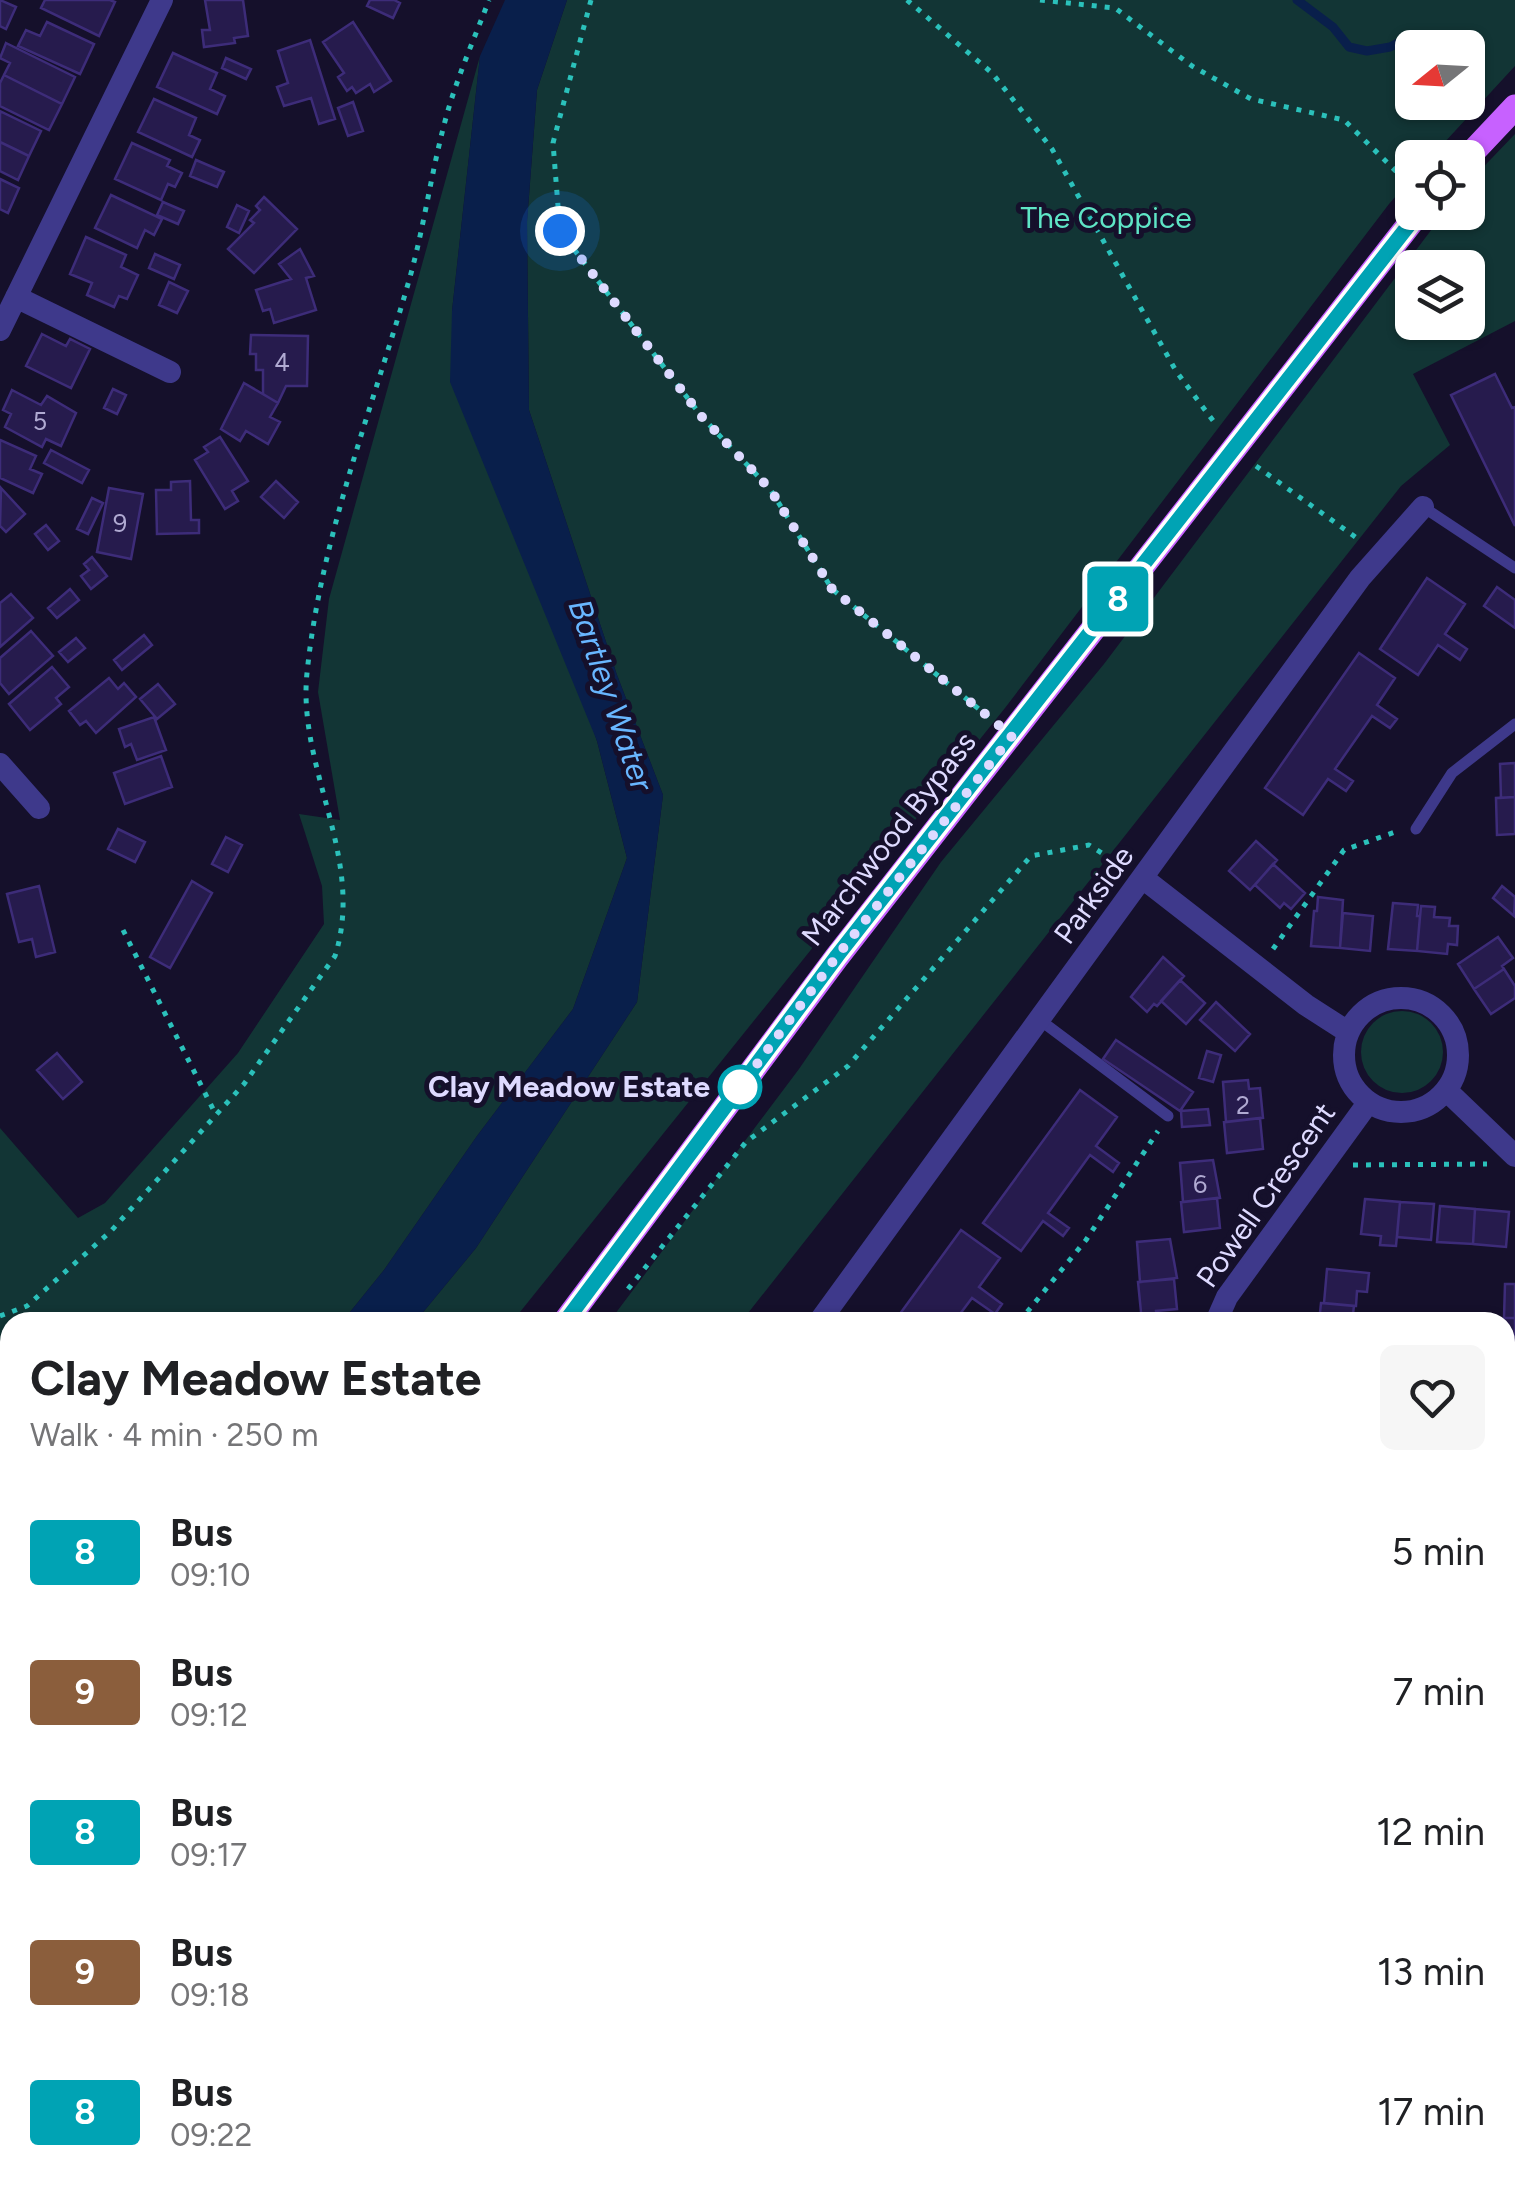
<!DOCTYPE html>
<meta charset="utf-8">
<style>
:root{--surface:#fff;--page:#f6f6f6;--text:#202124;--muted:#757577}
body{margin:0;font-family:Figtree,sans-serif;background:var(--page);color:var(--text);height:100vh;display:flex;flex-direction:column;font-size:38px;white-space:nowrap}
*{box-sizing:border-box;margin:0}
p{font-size:32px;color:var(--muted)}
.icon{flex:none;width:55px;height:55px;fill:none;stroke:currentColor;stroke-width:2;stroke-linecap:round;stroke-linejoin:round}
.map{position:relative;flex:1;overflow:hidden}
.panel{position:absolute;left:0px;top:1312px;width:1515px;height:892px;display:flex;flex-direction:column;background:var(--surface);border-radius:30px 30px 0 0;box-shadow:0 2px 8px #0004}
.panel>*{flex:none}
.badge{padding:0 20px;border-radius:8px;font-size:35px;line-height:65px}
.needle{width:65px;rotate:252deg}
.fabs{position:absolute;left:1395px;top:30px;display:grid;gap:20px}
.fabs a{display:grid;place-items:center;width:90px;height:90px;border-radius:15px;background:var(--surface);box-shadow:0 2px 8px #0004;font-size:50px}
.you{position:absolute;width:50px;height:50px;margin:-25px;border:8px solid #fff;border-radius:50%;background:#1a73e8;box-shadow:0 0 0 15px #1a73e833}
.map>.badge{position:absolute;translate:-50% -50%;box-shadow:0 0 0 5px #fff}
.round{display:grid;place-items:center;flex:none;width:105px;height:105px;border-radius:15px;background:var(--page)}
.headline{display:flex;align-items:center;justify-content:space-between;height:170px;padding:0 30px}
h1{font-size:48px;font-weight:700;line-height:75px}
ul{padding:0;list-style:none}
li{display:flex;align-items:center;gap:30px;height:140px;padding:0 30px}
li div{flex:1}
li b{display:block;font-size:38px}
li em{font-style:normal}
li .badge{min-width:110px;font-weight:700;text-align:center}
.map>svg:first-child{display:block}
.green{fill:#123535;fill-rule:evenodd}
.water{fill:#091f4b}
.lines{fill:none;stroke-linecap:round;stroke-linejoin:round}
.stream{stroke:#091f4b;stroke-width:9}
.building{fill:#261b4d;stroke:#3d2c79;stroke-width:2.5}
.path{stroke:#2bc1bb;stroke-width:5;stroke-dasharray:5 8;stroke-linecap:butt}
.lane{stroke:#3e398b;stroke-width:11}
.street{stroke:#3e398b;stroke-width:22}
.primary{stroke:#c761ff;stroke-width:25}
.line-casing{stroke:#fff;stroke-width:22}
.line{stroke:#00a3b4;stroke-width:15}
.walk{stroke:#dedaff;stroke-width:10;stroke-dasharray:0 18}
.stop-dot{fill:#fff;stroke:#00a3b4;stroke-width:5}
.labels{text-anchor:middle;stroke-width:10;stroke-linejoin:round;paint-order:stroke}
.number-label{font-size:25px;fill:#b0aad2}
.park-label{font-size:30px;fill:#5fe5c6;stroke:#15102b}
.street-label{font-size:30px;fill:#dedaff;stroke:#15102b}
.stop-label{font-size:30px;font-weight:bold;fill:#dedaff;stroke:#15102b;text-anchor:end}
.water-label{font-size:32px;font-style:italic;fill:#68b6ff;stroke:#15102b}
</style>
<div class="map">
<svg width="1515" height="2203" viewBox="0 0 1515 2203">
<rect width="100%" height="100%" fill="#15102b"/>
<path class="green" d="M 567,0 L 1515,0 L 1515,66 L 1431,157 L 1412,158 L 1412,178 L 1389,204 L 1005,708 L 512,1322 L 415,1322 L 476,1248 L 637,1002 L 663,795 L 617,675 L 529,410 L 527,222 L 537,90 ZM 1412,48 L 1468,48 L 1468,102 L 1412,102 Z
M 480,56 L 452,311 L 597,741 L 627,858 L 573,1009 L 477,1136 L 384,1270 L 342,1322 L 10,1322 L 10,1812 L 0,1819 L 0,1128 L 78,1218 L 105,1203 L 238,1053 L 324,924 L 322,886 L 299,814 L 340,820 L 318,692 L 329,599 Z
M 1515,134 L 1515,321 L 1413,374 L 1450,445 L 1401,486 L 741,1322 L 609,1322 L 799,1069 L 941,862 L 1104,664 L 1444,213 L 1468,212 L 1468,183 ZM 1412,268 L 1468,268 L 1468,322 L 1412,322 Z
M1361 1052a41 41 0 1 1 82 0a41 41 0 1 1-82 0Z"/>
<path class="water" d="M 505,0 L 567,0 L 537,90 L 527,222 L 529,410 L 617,675 L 663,795 L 637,1002 L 476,1248 L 415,1322 L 342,1322 L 384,1270 L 477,1136 L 573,1009 L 627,858 L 597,741 L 450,382 L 452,311 L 480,56 Z"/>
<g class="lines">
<path class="stream" d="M 1297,0 L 1333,27 L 1349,47 L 1367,51 L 1390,47 L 1410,37 L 1428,36 L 1450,45"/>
</g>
<path class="building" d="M 0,0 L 16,7 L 6,29 L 0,26 Z
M 45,0 L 110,0 L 115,2 L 99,36 L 41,8 Z
M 205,0 L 243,0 L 248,36 L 234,38 L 235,43 L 204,47 L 202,30 L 210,30 Z
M 370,0 L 394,0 L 400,3 L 393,18 L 367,6 Z
M 47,22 L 94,44 L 80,74 L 18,46 L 26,30 L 40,36 Z
M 353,22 L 391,81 L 374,92 L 370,84 L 356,93 L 352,87 L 347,91 L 338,77 L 344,73 L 323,42 Z
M 310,40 L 335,119 L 319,124 L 311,98 L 284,106 L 277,87 L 288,83 L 278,51 Z
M 6,43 L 75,77 L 62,104 L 4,75 L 10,63 L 0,58 Z
M 173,53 L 217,73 L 210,89 L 225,96 L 217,114 L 157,87 Z
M 226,58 L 251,69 L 246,79 L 222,68 Z
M 4,75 L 62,104 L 49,130 L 0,106 L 0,83 Z
M 154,99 L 196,118 L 189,135 L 200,140 L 192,157 L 138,132 Z
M 353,102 L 363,131 L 348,136 L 338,108 Z
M 0,111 L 41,131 L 29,156 L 0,142 Z
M 0,142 L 29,156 L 18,180 L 0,171 Z
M 132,143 L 170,160 L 167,166 L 182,173 L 175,187 L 168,184 L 161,200 L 115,179 Z
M 196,160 L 224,172 L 217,187 L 190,176 Z
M 0,179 L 19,188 L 8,213 L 0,209 Z
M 111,195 L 162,219 L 154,235 L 145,230 L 137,248 L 95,228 Z
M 264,197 L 297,229 L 254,273 L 228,249 L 254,223 L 250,220 L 260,210 L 256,206 Z
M 163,202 L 184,211 L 178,224 L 157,215 Z
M 237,205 L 249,211 L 239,233 L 227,227 Z
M 86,237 L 126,255 L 121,267 L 138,275 L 127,299 L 119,296 L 114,307 L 87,295 L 92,283 L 70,274 Z
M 300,249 L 314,276 L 306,278 L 316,310 L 274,323 L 270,309 L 263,311 L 256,290 L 291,279 L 279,264 Z
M 155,254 L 180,265 L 174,279 L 149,268 Z
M 169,282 L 188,291 L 177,313 L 159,305 Z
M 42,334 L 66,346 L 70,339 L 90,349 L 71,388 L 26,366 Z
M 251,335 L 308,336 L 307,386 L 286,386 L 278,403 L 263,394 L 263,370 L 256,370 L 256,354 L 250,354 Z
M 1495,374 L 1512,408 L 1515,407 L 1515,526 L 1451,395 Z
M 244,383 L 278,403 L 270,417 L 280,422 L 268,444 L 246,431 L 240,441 L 221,429 Z
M 113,389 L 126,395 L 117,414 L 104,408 Z
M 12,390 L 41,405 L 47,396 L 76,413 L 61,446 L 46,439 L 42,447 L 5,427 L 11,414 L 3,410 Z
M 220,437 L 248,481 L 232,491 L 238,501 L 225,509 L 195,460 L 208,452 L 204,447 Z
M 0,440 L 36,456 L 30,469 L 42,474 L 33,493 L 0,478 Z
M 51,450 L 89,470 L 82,483 L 44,463 Z
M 190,481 L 191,520 L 199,520 L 199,533 L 157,534 L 156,490 L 171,490 L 171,482 Z
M 276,481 L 298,502 L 284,518 L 261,497 Z
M 1,488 L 25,514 L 6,532 L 0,526 Z
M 109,488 L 143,494 L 131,559 L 97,552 Z
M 92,498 L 103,503 L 88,534 L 77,529 Z
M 46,525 L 59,541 L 48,550 L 35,534 Z
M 92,557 L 107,576 L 91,589 L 81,576 L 89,570 L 84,564 Z
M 1427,578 L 1465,604 L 1445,634 L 1467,649 L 1460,660 L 1438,645 L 1418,675 L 1380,649 Z
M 1497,587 L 1515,600 L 1515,628 L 1484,606 Z
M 70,589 L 79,600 L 57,618 L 48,608 Z
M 11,594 L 33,618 L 0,647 L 0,603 Z
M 31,631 L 53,656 L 9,694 L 0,683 L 0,658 Z
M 144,635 L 152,645 L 122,670 L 114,660 Z
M 76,638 L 85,648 L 68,662 L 59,652 Z
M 1359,653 L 1395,678 L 1377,705 L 1397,719 L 1390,728 L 1372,716 L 1335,769 L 1353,781 L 1346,791 L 1328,779 L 1303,815 L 1265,788 Z
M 52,667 L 69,687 L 56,698 L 61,704 L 30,730 L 9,704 Z
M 109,678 L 118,689 L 124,683 L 136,697 L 96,733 L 86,721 L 80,725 L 69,711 Z
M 158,684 L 175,704 L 157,719 L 140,699 Z
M 154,717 L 166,750 L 137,760 L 131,744 L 125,747 L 119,729 Z
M 161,756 L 172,787 L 125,804 L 114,773 Z
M 1515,763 L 1515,797 L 1501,798 L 1500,764 Z
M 1515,797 L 1515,834 L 1497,835 L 1496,798 Z
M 118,829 L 145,842 L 135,862 L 108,849 Z
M 226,837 L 242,845 L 228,872 L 212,864 Z
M 1256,841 L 1277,860 L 1250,890 L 1229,871 Z
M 1273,864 L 1305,893 L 1291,909 L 1284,903 L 1280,908 L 1255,885 Z
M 192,881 L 212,893 L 170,968 L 150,957 Z
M 39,886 L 55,952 L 36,957 L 32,939 L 19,942 L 7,894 Z
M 1502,886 L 1515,897 L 1514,916 L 1493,898 Z
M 1318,897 L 1343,900 L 1340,948 L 1311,946 L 1314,911 L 1317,911 Z
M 1393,903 L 1418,905 L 1417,916 L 1420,916 L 1417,951 L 1388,949 Z
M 1421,906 L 1435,907 L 1434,917 L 1450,918 L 1449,926 L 1458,926 L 1457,945 L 1448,944 L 1447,954 L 1417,951 Z
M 1343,913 L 1373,916 L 1370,951 L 1340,948 Z
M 1498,937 L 1513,958 L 1502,966 L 1504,969 L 1474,989 L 1458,964 Z
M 1163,957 L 1184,976 L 1157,1006 L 1154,1004 L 1147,1012 L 1131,997 Z
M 1504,969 L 1515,986 L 1515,998 L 1491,1014 L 1474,989 Z
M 1180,980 L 1205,1003 L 1186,1024 L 1161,1001 Z
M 1216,1002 L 1250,1034 L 1235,1051 L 1200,1020 Z
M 1116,1040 L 1193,1092 L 1180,1111 L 1103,1059 Z
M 1207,1051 L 1221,1055 L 1213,1082 L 1199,1078 Z
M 57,1053 L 82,1082 L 63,1099 L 37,1070 Z
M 1248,1080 L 1249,1089 L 1260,1088 L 1263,1118 L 1226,1122 L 1223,1082 Z
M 1080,1090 L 1117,1117 L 1096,1146 L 1119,1163 L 1113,1172 L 1090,1155 L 1048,1213 L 1069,1228 L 1063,1236 L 1043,1221 L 1021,1251 L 983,1223 Z
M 1208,1109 L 1210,1125 L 1182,1127 L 1181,1111 Z
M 1260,1118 L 1263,1149 L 1227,1153 L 1224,1122 Z
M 1213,1160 L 1220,1198 L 1183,1202 L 1180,1163 Z
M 1217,1198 L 1220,1228 L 1184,1232 L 1181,1202 Z
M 1365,1199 L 1400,1202 L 1396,1246 L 1380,1245 L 1381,1236 L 1361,1234 Z
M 1400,1202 L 1434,1204 L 1431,1240 L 1397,1237 Z
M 1440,1206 L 1475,1209 L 1473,1244 L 1437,1242 Z
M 1475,1209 L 1509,1212 L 1506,1247 L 1473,1244 Z
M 961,1230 L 1000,1258 L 979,1287 L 1002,1304 L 995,1314 L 972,1298 L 954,1322 L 894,1322 Z
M 1170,1239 L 1177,1278 L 1140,1282 L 1137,1242 Z
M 1327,1269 L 1369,1273 L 1367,1292 L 1357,1291 L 1356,1306 L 1324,1303 Z
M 1174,1279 L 1177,1309 L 1156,1311 L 1157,1322 L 1142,1322 L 1138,1282 Z
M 1505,1284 L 1515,1284 L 1515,1318 L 1504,1318 Z
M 1321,1303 L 1354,1306 L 1352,1322 L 1319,1322 Z
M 1504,1318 L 1515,1318 L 1515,1353 L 1505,1353 Z
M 1505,1353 L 1515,1353 L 1515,1387 L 1505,1387 Z
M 1505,1697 L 1515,1697 L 1515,1723 L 1505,1722 Z
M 1505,1981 L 1515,1981 L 1515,2016 L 1505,2016 Z
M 281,2195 L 333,2195 L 331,2203 L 299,2203 L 280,2199 Z
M 1069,2195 L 1107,2195 L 1104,2203 L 1066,2203 Z"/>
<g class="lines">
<path class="path" d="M 591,0 L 553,143 L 560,231 L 702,417 L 770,489 L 832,589 L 991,719
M 907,0 L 992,73 L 1052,149 L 1176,371 L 1217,426
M 1040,0 L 1115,8 L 1192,66 L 1251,99 L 1344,120 L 1412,187
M 1256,466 L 1361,541
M 123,930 L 216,1115
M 1273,949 L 1344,850 L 1398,831
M 1353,1165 L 1487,1164
M 628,1289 L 746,1142 L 848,1066 L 1031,856 L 1089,845 L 1119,864
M 0,1316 L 27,1306 L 111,1231 L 244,1084 L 335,956 C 366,859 297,769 307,673 C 321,536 373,407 410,277 C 425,223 432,167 447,114 C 458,75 475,37 489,0
M 1019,1322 L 1086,1240 L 1158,1131
M 1505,1615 L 1515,1615
M 0,2156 L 10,2140
M 240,2203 L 245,2195"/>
<path class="lane" d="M 1423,507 L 1515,568
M 1416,829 L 1452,773 L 1515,724
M 1040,1020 L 1168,1116
M 1505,1729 L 1515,1730
M 0,1881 L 10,1880"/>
<path class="street" d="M 16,297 L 170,372
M 0,330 L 162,0
M 0,764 L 39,808
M 1144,879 L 1306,1005 L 1348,1032
M1344 1055a57 57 0 1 1 114 0a57 57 0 1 1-114 0Z
M 1446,1090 L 1515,1156
M 819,1322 L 1360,578 L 1423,507
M 1216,1322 L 1227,1297 L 1368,1103
M 1505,2047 L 1515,2047
M 636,2195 L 669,2203
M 1032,2203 L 1035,2195"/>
<path class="primary" d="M 1467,158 L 1515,107
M 565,1322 L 837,957 L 1419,212
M 0,2011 L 10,1998
M 0,2096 L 10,2080"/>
</g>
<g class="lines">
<defs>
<path id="line" d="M 565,1322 L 837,956 L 1419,212"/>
</defs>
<use href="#line" class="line-casing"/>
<use href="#line" class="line"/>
<path class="walk" d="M 560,231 L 702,417 L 770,489 L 832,589 L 1012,736 L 837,956 L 740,1087"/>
</g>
<circle class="stop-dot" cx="740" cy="1087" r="20"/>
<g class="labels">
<g class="number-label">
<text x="282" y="371">4</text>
<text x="40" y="430">5</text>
<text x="120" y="532">9</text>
<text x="1243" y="1114">2</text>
<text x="1200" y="1193">6</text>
</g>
<g class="park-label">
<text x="1106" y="228">The Coppice</text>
</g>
<g class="street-label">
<text transform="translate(889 839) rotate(-52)" y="10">Marchwood Bypass</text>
<text transform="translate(1094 895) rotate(-54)" y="10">Parkside</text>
<text transform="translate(1266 1195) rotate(-55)" y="10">Powell Crescent</text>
</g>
<g class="stop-label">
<text x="710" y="1097">Clay Meadow Estate</text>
</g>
<g class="water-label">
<text transform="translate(611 695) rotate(71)" y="11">Bartley Water</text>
</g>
</g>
</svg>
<div class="fabs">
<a><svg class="needle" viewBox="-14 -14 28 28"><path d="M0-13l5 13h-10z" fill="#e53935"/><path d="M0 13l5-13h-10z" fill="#757577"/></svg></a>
<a><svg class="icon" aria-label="locate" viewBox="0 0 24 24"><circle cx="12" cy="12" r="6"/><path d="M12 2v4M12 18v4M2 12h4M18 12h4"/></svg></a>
<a><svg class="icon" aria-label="layers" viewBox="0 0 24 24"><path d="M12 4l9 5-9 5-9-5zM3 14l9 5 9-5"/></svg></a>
</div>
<div class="you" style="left:560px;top:231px"></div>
<b class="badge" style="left:1118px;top:599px;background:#00a3b4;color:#fff">8</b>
<section class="panel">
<div class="headline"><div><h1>Clay Meadow Estate</h1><p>Walk · 4 min · 250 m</p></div><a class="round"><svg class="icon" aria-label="heart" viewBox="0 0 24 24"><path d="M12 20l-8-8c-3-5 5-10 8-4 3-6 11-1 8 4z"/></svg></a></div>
<ul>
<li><span class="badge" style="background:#00a3b4;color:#fff">8</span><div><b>Bus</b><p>09:10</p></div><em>5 min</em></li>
<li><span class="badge" style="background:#8b5e3c;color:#fff">9</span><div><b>Bus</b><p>09:12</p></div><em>7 min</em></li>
<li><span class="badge" style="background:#00a3b4;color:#fff">8</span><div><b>Bus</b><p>09:17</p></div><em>12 min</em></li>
<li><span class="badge" style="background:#8b5e3c;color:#fff">9</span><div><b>Bus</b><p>09:18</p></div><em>13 min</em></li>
<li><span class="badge" style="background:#00a3b4;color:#fff">8</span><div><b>Bus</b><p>09:22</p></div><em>17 min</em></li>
</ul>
</section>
</div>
